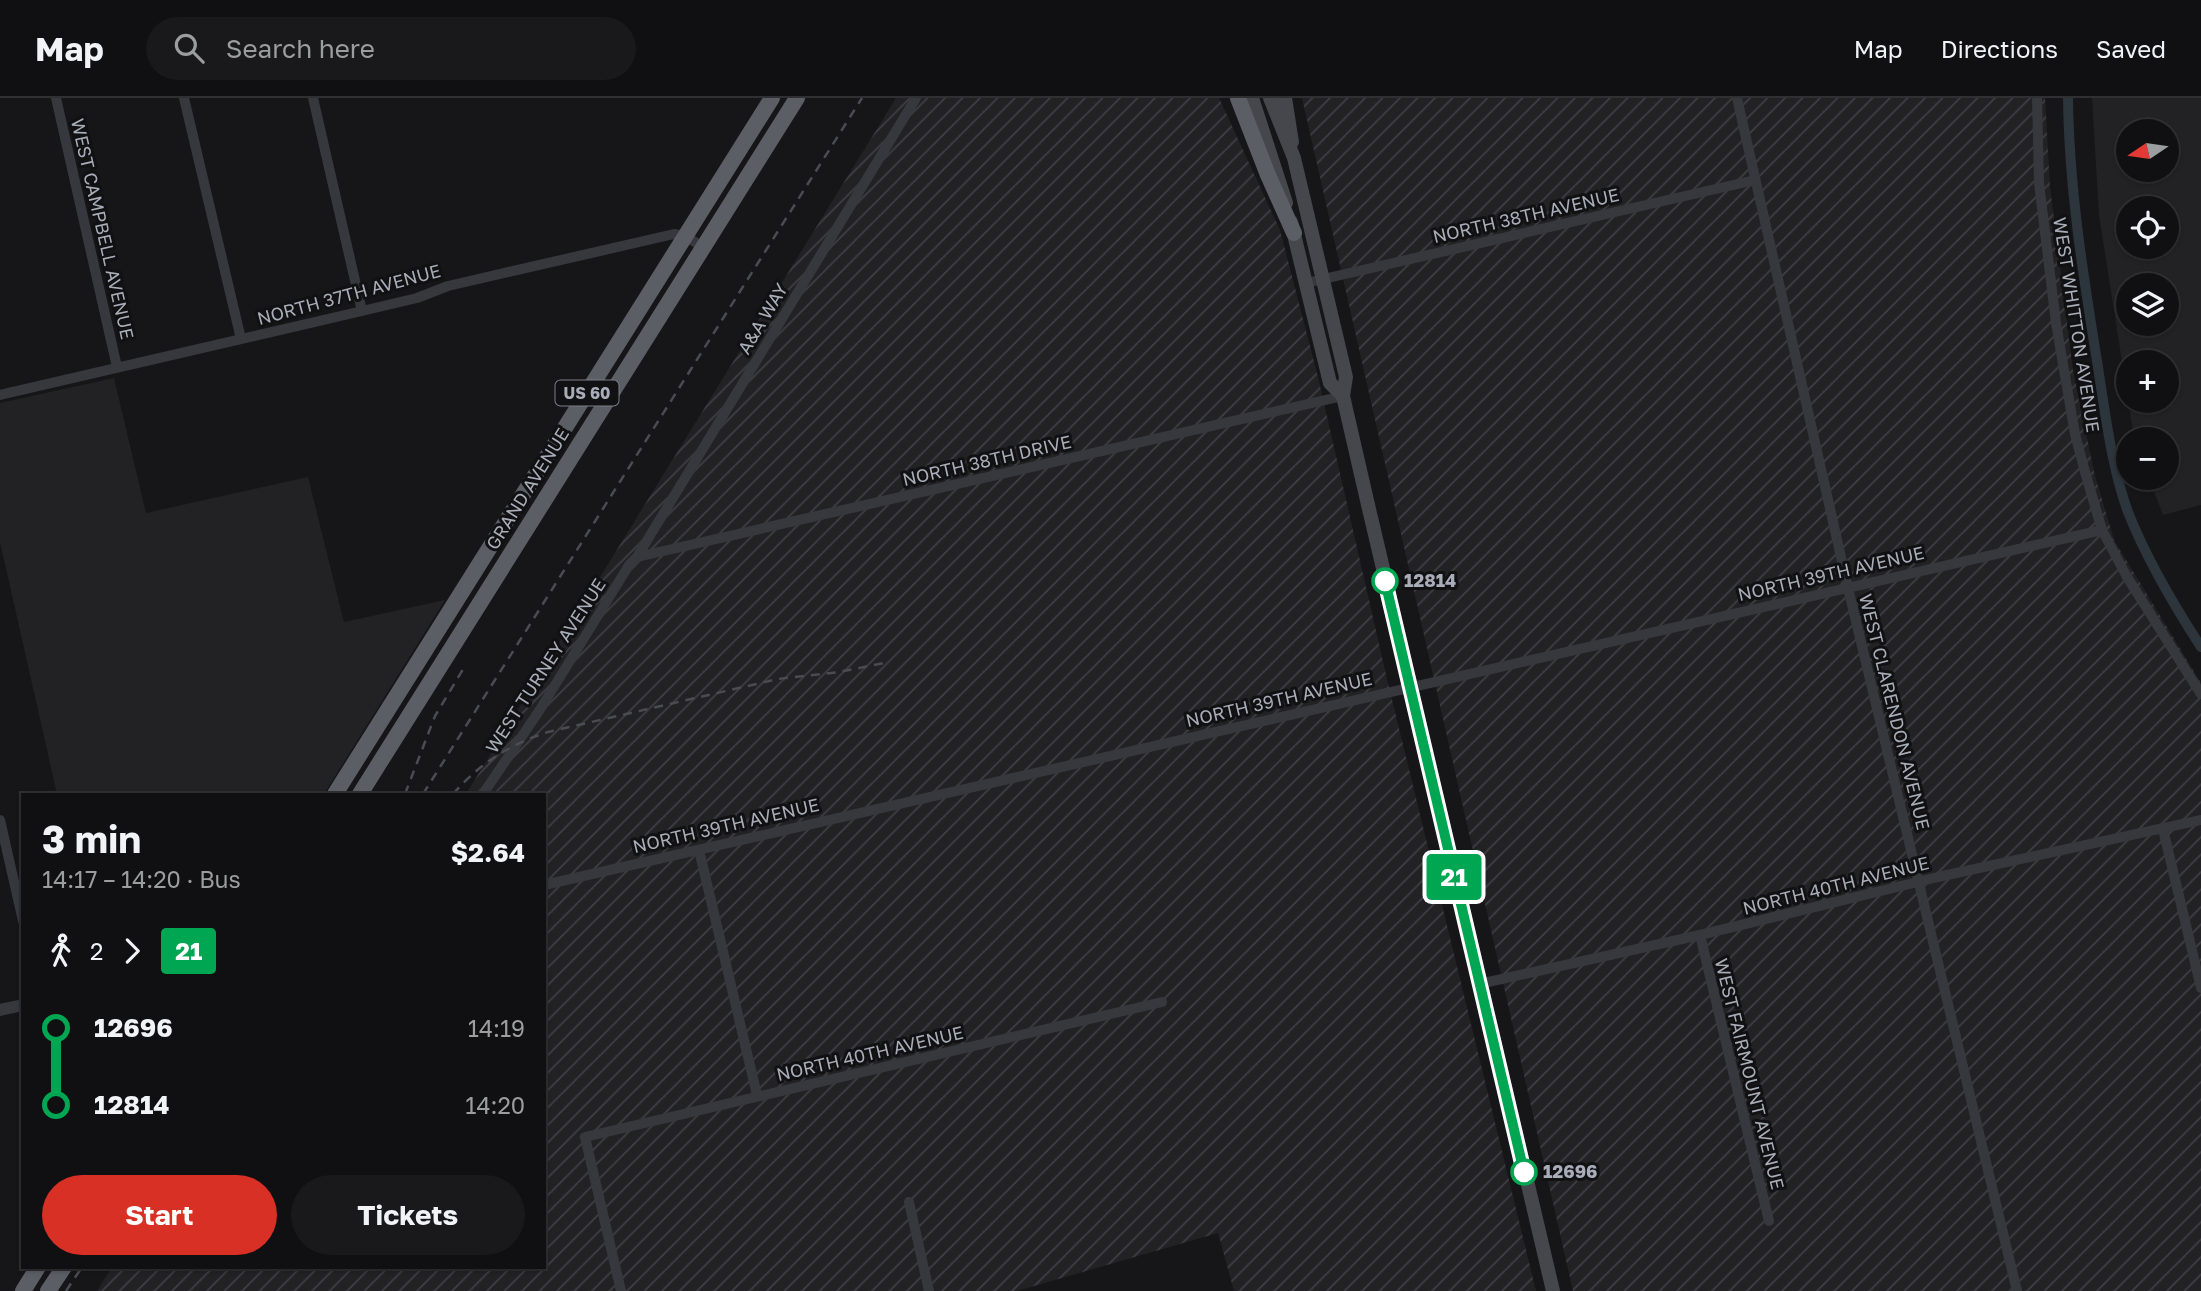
<!DOCTYPE html>
<meta charset="utf-8">
<style>
:root{--surface:#101012;--page:#19191b;--text:#f1f3f6;--muted:#9c9d9f;--line:#303032;--accent:#d93025}
body{margin:0;font-family:"Golos Text",sans-serif;background:var(--page);color:var(--text);height:100vh;display:flex;flex-direction:column;font-size:26px;white-space:nowrap}
*{box-sizing:border-box;margin:0}
p{font-size:23px;color:var(--muted)}
.icon{flex:none;width:38px;height:38px;fill:none;stroke:currentColor;stroke-width:2;stroke-linecap:round;stroke-linejoin:round}
.map{position:relative;flex:1;overflow:hidden}
.sheet{position:absolute;left:21px;top:695px;width:525px;height:476px;display:flex;flex-direction:column;background:var(--surface);border-radius:0px;box-shadow:0 2px 5px #0004,0 0 0 2px var(--line)}
.sheet>*{flex:none}
.badge{padding:0 14px;border-radius:5px;font-size:24px;line-height:46px}
.needle{width:46px;rotate:257deg}
.fabs{position:absolute;left:2116px;top:21px;display:grid;gap:14px}
.fabs a{display:grid;place-items:center;width:63px;height:63px;border-radius:50%;background:var(--surface);box-shadow:0 2px 5px #0004,0 0 0 2px var(--line);font-size:35px}
.map>.badge{position:absolute;translate:-50% -50%;box-shadow:0 0 0 4px #fff}
.legs{display:flex;align-items:center;gap:10px;height:77px;padding:0 21px;font-size:23px}
.legs p{margin-inline-start:auto}
.head{display:flex;align-items:center;justify-content:space-between;height:119px;padding:0 21px}
h1{font-size:38px;font-weight:700;line-height:52px}
.cta{display:flex;gap:14px;margin-top:auto;padding:14px 21px}
.cta a{flex:1;height:80px;border-radius:42px;background:var(--accent);color:#fff;font-size:28px;font-weight:700;line-height:80px;text-align:center}
.cta a+a{background:var(--page);color:var(--text)}
ul{padding:0 21px;list-style:none}
li{display:flex;align-items:center;gap:24px;height:77px;font-size:26px}
li i{display:grid;place-items:center;width:10px;height:100%;margin:0 9px;background:currentColor}
li i::after{content:'';width:18px;height:18px;margin:-9px;border:5px solid;border-radius:50%;background:var(--surface)}
li p{margin-inline-start:auto}
li:first-child i{background:linear-gradient(#0000 50%,currentColor 0)}
li:last-child i{background:linear-gradient(currentColor 50%,#0000 0)}
header{display:flex;align-items:center;gap:42px;box-sizing:border-box;height:98px;padding:0 35px;background:var(--surface);border-bottom:2px solid var(--line)}
header strong{font-size:33px}
nav{display:flex;gap:38px;margin-inline-start:auto;font-size:24px}
.search{width:490px;height:63px;background:var(--page);display:flex;align-items:center;gap:18px;box-sizing:border-box;padding:0 24px;border-radius:38px;color:var(--muted);font-size:26px}
.map>svg:first-child{display:block}
.built{fill:#222225;fill-rule:evenodd}
.industrial{fill:url(#industrial-furrows)}
.lines{fill:none;stroke-linecap:round;stroke-linejoin:round}
.canal{stroke:#2c353c;stroke-width:10}
.minor{stroke:#37383d;stroke-width:10}
.tertiary{stroke:#37383d;stroke-width:12}
.secondary{stroke:#45474d;stroke-width:14}
.trunk{stroke:#5b5e65;stroke-width:16}
.rail{stroke:#4a4c52;stroke-width:2.5;stroke-dasharray:9 7;stroke-linecap:butt}
.line-1-casing{stroke:#fff;stroke-width:16}
.line-1{stroke:#00a651;stroke-width:10}
.stop-1-dot{fill:#fff;stroke:#00a651;stroke-width:3.5}
.labels{text-anchor:middle;stroke-width:6;stroke-linejoin:round;paint-order:stroke}
.shield{fill:#111113;stroke:#7b7e86;stroke-width:2}
.shield-label{font-size:16px;font-weight:bold;fill:#a8adb8}
.street-label{font-size:18px;fill:#a8adb8;stroke:#111113}
.stop-label{font-size:18px;font-weight:bold;fill:#a8adb8;stroke:#111113;text-anchor:start}
</style>
<header>
<strong>Map</strong>
<div class="search"><svg class="icon" aria-label="search" viewBox="0 0 24 24"><circle cx="10" cy="10" r="6"/><path d="M15 15l6 6"/></svg>Search here</div>
<nav><a>Map</a><a>Directions</a><a>Saved</a></nav>
</header>
<div class="map">
<svg width="2201" height="1193" viewBox="0 0 2201 1193">
<defs>
<pattern id="industrial-furrows" width="10" height="10" patternUnits="userSpaceOnUse" patternTransform="scale(1.75)"><rect width="10" height="10" fill="#222225"/><path d="M-1 1l2-2M0 10L10 0M9 11l2-2" fill="none" stroke="#3f3f43"/></pattern>
</defs>
<rect width="100%" height="100%" fill="#161618"/>
<path class="built" d="M 2092,0 L 2201,0 L 2201,407 L 2163,417 L 2149,380 L 2166,380 L 2166,341 L 2134,340 L 2099,117 ZM 2128,33 L 2166,33 L 2166,72 L 2128,72 ZM 2128,110 L 2166,110 L 2166,149 L 2128,149 ZM 2128,187 L 2166,187 L 2166,226 L 2128,226 ZM 2128,264 L 2166,264 L 2166,303 L 2128,303 Z
M 114,280 L 146,415 L 308,379 L 344,524 L 445,502 L 324,696 L 57,696 L 0,444 L 0,305 Z"/>
<path class="industrial" d="M 896,0 L 1219,0 L 1280,132 L 1318,279 L 1387,581 L 1536,1193 L 1234,1193 L 1218,1135 L 1017,1193 L 97,1193 L 112,1169 L 544,1169 L 544,696 L 466,696 Z
M 1302,0 L 2045,0 L 2050,89 L 2073,273 L 2095,378 L 2114,442 L 2201,585 L 2201,1193 L 1573,1193 Z"/>
<g class="lines">
<path class="canal" d="M 2068,0 C 2069,89 2083,176 2097,263 C 2105,313 2111,367 2128,414 C 2147,462 2173,506 2201,549"/>
<path class="minor" d="M 56,0 L 117,269
M 184,0 L 241,241
M 313,0 L 362,213
M 1737,0 L 1848,490 L 2017,1193
M 2037,0 L 2039,85 L 2056,225 L 2075,336 L 2085,374 L 2102,432 L 2127,479 L 2201,596
M 1306,185 L 1755,82
M 0,297 L 362,213 L 417,200 L 448,188 L 674,136 L 685,138 L 703,149
M 637,459 L 1343,298
M 483,696 L 539,613 L 629,467 L 637,459 L 916,0
M 0,722 L 23,823
M 2163,731 L 2201,890
M 699,752 L 757,997
M 544,787 L 2102,432
M 1700,837 L 1769,1123
M 1479,886 L 1700,837 L 1938,779 L 2201,722
M 909,1104 L 929,1193
M 621,1193 L 585,1039 L 1162,904"/>
<path class="tertiary" d="M 0,912 L 23,907"/>
<path class="secondary" d="M 1252,0 L 1286,105
M 1270,0 L 1294,60 L 1346,279 L 1343,298 L 1369,411 L 1553,1193
M 1285,0 L 1292,44
M 1291,124 L 1330,285 L 1343,298"/>
<path class="trunk" d="M 1238,0 L 1268,77 L 1294,135
M 335,696 L 772,0
M 360,696 L 797,0
M 23,1193 L 38,1169
M 48,1193 L 64,1169"/>
<path class="rail" d="M 405,696 L 435,618 L 465,568
M 423,696 L 862,0
M 453,696 C 479,666 510,646 548,634 L 778,581 L 839,574 L 884,565
M 66,1193 L 82,1169"/>
</g>
<g class="lines">
<defs>
<path id="line-1" d="M 1385,483 L 1524,1074"/>
</defs>
<use href="#line-1" class="line-1-casing"/>
<use href="#line-1" class="line-1"/>
</g>
<g class="stop-1-dot">
<circle cx="1385" cy="483" r="12"/>
<circle cx="1524" cy="1074" r="12"/>
</g>
<g class="labels">
<rect class="shield" x="555.5" y="282.5" width="63" height="25" rx="5"/>
<g class="shield-label">
<text x="587" y="301">US 60</text>
</g>
<g class="street-label">
<text transform="translate(1526 118) rotate(-13)" y="6">NORTH 38TH AVENUE</text>
<text transform="translate(102 131) rotate(77)" y="6">WEST CAMPBELL AVENUE</text>
<text transform="translate(349 197) rotate(-15)" y="6">NORTH 37TH AVENUE</text>
<text transform="translate(763 221) rotate(-59)" y="6">A&amp;A WAY</text>
<text transform="translate(2076 227) rotate(81)" y="6">WEST WHITTON AVENUE</text>
<text transform="translate(987 363) rotate(-13)" y="6">NORTH 38TH DRIVE</text>
<text transform="translate(528 391) rotate(-58)" y="6">GRAND AVENUE</text>
<text transform="translate(1831 476) rotate(-13)" y="6">NORTH 39TH AVENUE</text>
<text transform="translate(546 568) rotate(-57)" y="6">WEST TURNEY AVENUE</text>
<text transform="translate(1279 602) rotate(-13)" y="6">NORTH 39TH AVENUE</text>
<text transform="translate(1894 614) rotate(76)" y="6">WEST CLARENDON AVENUE</text>
<text transform="translate(726 728) rotate(-13)" y="6">NORTH 39TH AVENUE</text>
<text transform="translate(1836 788) rotate(-14)" y="6">NORTH 40TH AVENUE</text>
<text transform="translate(870 956) rotate(-13)" y="6">NORTH 40TH AVENUE</text>
<text transform="translate(1749 976) rotate(76)" y="6">WEST FAIRMOUNT AVENUE</text>
</g>
<g class="stop-label">
<text x="1404" y="489">12814</text>
<text x="1543" y="1080">12696</text>
</g>
</g>
</svg>
<div class="fabs">
<a><svg class="needle" viewBox="-14 -14 28 28"><path d="M0-13l5 13h-10z" fill="#e53935"/><path d="M0 13l5-13h-10z" fill="#9c9d9f"/></svg></a>
<a><svg class="icon" aria-label="locate" viewBox="0 0 24 24"><circle cx="12" cy="12" r="6"/><path d="M12 2v4M12 18v4M2 12h4M18 12h4"/></svg></a>
<a><svg class="icon" aria-label="layers" viewBox="0 0 24 24"><path d="M12 4l9 5-9 5-9-5zM3 14l9 5 9-5"/></svg></a>
<a>+</a>
<a>−</a>
</div>
<b class="badge" style="left:1454px;top:779px;background:#00a651;color:#fff">21</b>
<section class="sheet">
<div class="head"><div><h1>3 min</h1><p>14:17 – 14:20 · Bus</p></div><b>$2.64</b></div>
<div class="legs"><svg class="icon" aria-label="walk" viewBox="0 0 24 24"><circle cx="13" cy="4" r="2"/><path d="M13 8l-2 6 4 7M11 14l-3 7M7 12l3-4h3l4 4"/></svg>2<svg class="icon" aria-label="forward" viewBox="0 0 24 24"><path d="M9 5l7 7-7 7"/></svg><b class="badge" style="background:#00a651;color:#fff">21</b></div>
<ul>
<li><i style="color:#00a651"></i><b>12696</b><p>14:19</p></li>
<li><i style="color:#00a651"></i><b>12814</b><p>14:20</p></li>
</ul>
<div class="cta"><a>Start</a><a>Tickets</a></div>
</section>
</div>
